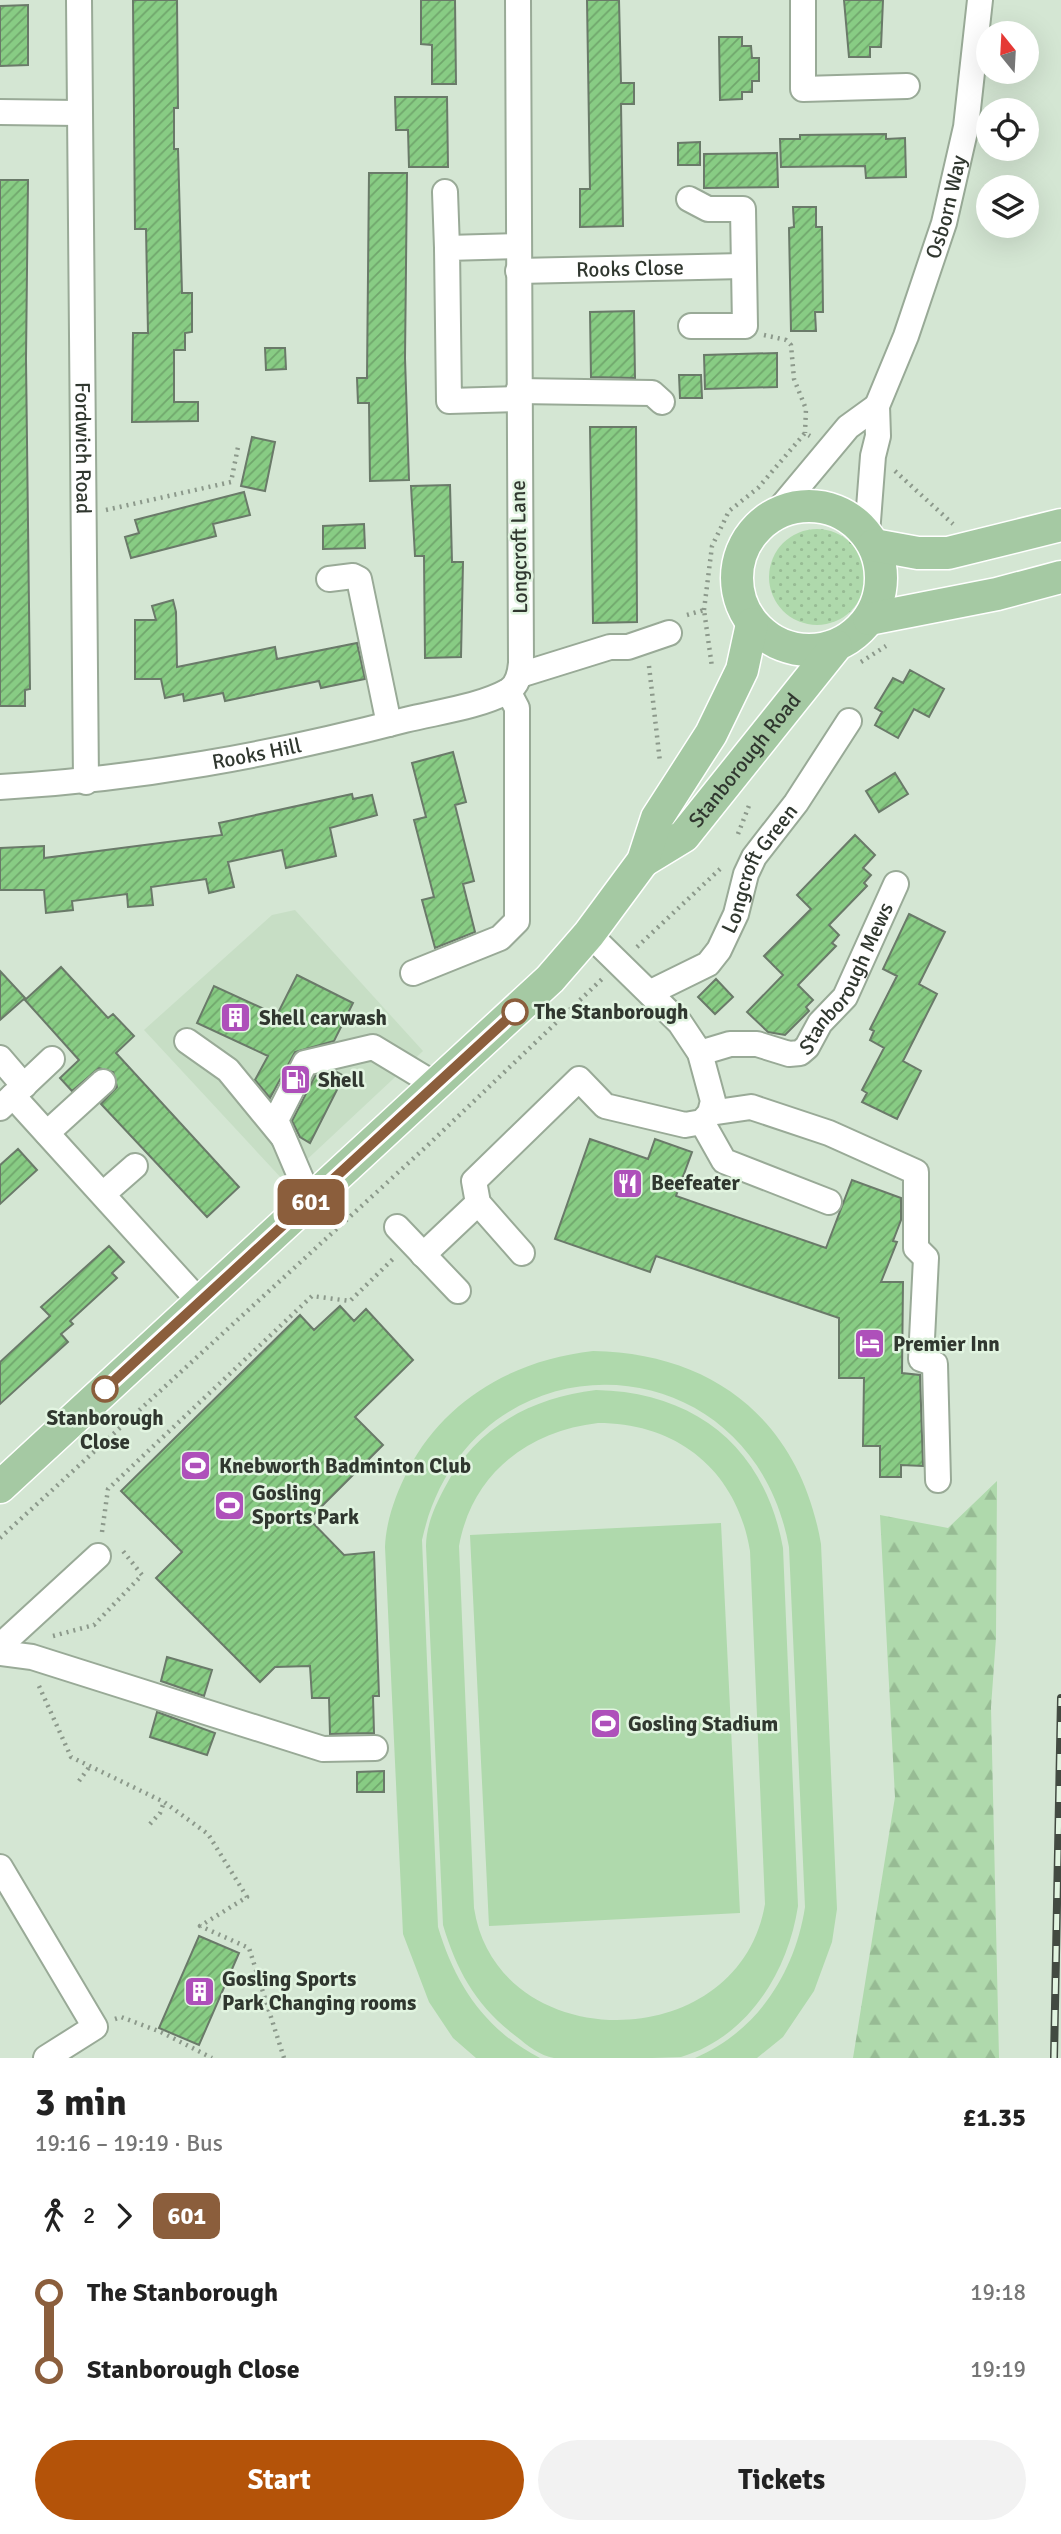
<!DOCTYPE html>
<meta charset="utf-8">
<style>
:root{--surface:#fff;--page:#f2f2f2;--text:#222;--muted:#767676;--accent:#b45309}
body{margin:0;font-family:Signika,sans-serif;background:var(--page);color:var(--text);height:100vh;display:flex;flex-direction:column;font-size:26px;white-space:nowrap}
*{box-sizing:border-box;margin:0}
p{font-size:23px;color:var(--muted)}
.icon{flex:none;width:38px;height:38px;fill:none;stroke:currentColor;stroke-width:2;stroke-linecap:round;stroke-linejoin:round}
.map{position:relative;height:2058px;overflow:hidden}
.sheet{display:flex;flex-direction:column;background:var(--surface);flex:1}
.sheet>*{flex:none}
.badge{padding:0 14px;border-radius:10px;font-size:24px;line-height:46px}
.needle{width:46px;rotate:342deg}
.buttons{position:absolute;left:976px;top:21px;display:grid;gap:14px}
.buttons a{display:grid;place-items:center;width:63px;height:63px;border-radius:50%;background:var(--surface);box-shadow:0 7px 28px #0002;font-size:35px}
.map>.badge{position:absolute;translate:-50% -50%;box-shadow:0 0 0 4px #fff}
.legs{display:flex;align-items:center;gap:10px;height:77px;padding:0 35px;font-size:23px}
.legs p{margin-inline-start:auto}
.summary{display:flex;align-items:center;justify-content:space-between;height:119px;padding:0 35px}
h1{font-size:38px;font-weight:700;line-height:52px}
.button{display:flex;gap:14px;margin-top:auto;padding:14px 35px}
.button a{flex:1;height:80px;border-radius:42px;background:var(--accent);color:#fff;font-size:28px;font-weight:700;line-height:80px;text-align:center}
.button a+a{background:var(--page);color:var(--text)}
ul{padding:0 35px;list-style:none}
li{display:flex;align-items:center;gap:24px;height:77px;font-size:26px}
li i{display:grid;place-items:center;width:10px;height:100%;margin:0 9px;background:currentColor}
li i::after{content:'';width:18px;height:18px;margin:-9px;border:5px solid;border-radius:50%;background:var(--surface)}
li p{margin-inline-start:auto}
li:first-child i{background:linear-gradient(#0000 50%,currentColor 0)}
li:last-child i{background:linear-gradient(currentColor 50%,#0000 0)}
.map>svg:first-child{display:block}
.built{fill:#c7dec5}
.grass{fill:url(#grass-dots)}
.forest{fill:url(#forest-firs)}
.green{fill:#afd9ac;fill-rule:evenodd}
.building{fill:url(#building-hatch);stroke:#6a7a69;stroke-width:2}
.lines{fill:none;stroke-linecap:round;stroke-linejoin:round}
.minor-casing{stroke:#99aa97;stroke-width:28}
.major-casing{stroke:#fff;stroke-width:35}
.path{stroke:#8c998b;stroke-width:4.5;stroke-dasharray:2 5;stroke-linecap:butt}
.minor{stroke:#fff;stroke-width:24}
.major{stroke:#a5c9a3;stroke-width:32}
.rail-casing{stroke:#424a41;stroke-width:8}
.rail{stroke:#e1f4e0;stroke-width:5;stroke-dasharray:16;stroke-linecap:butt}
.line-1-casing{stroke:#fff;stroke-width:16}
.line-1{stroke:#8b5e3c;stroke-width:10}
.stop-1-dot{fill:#fff;stroke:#8b5e3c;stroke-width:3.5}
.labels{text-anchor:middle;stroke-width:5;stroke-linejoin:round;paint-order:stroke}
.street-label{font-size:21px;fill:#30372f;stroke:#e1f4e0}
.stop-label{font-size:21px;font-weight:bold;fill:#30372f;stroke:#e1f4e0;text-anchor:start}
.poi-label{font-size:21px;font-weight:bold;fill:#30372f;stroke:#e1f4e0;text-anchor:start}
</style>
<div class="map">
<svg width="1061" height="2058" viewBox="0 0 1061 2058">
<defs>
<pattern id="grass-dots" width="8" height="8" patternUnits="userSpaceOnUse" patternTransform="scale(1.75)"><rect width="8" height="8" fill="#afd9ac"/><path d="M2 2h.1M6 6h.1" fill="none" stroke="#97bb94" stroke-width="1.8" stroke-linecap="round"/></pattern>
<pattern id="forest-firs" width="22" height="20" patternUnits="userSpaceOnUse" patternTransform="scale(1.75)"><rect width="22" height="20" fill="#afd9ac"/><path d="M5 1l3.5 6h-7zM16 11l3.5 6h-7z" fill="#97bb94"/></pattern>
<pattern id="building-hatch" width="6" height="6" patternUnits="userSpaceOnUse" patternTransform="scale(1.75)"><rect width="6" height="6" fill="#88cc84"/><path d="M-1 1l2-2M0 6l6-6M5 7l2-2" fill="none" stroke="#70a66c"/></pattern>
</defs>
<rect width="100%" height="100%" fill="#d4e6d3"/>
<path class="built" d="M 295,910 L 423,1051 L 284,1181 L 144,1030 L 272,915 Z"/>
<path class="grass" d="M769 577a48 48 0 1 1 96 0a48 48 0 1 1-96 0Z"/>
<path class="forest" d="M 997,1481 L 996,1638 L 991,1707 L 999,2058 L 853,2058 L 895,1797 L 880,1515 L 948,1528 Z"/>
<path class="green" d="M 593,1351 C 715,1353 800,1422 821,1544 L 837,1909 L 832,1942 L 814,1991 L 783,2037 L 757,2058 L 695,2058 C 758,2031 795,1972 805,1907 L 789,1547 C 750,1334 468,1330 422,1540 L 438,1927 C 455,1984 485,2030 540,2058 L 476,2058 L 453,2038 L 429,2002 L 403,1934 L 385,1547 C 386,1520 396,1494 408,1470 C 445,1399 514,1360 593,1351 Z
M 596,1390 C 696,1392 765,1448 783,1548 L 798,1906 C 788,1972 748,2037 681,2057 C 664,2058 641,2058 623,2058 C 600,2058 576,2058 554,2058 C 540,2056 527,2045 517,2037 C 477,2007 457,1972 443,1925 L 426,1546 C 426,1526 435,1506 444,1489 C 475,1428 530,1398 596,1390 ZM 598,1423 C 678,1423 737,1471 750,1551 L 765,1904 C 739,2058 497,2058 474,1908 L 459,1546 C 472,1474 528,1431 598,1423 Z
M 721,1523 L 740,1913 L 489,1926 L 470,1535 Z"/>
<path class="building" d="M 133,0 L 177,0 L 178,108 L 174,108 L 174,149 L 178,149 L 182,293 L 192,293 L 192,332 L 185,333 L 185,350 L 174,350 L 174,402 L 198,402 L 198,421 L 132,422 L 133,333 L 148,333 L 146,229 L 135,229 Z
M 421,0 L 455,0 L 456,84 L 432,84 L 432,45 L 421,44 Z
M 587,0 L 619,0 L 621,83 L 634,83 L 634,104 L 621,104 L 623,226 L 580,227 L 580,189 L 590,189 Z
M 844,0 L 883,0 L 881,47 L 870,47 L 870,57 L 849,57 Z
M 28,5 L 28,65 L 0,66 L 0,6 Z
M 719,37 L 742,37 L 742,46 L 751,46 L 752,58 L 759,58 L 759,81 L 752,81 L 752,92 L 742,92 L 742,99 L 720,100 Z
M 395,97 L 447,97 L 448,167 L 409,167 L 408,130 L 396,130 Z
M 886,134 L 886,139 L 905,138 L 906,177 L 866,178 L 865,166 L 781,167 L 780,139 L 800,139 L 800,135 Z
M 700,142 L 700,165 L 678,165 L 678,143 Z
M 777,153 L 778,187 L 704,188 L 704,154 Z
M 369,173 L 407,173 L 405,358 L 409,480 L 370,481 L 369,403 L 358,403 L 357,378 L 367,378 Z
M 0,180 L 28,180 L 26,359 L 30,689 L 25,690 L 25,706 L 0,706 Z
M 793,207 L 816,207 L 816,227 L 822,227 L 823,312 L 815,312 L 816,331 L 791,331 L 789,228 L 794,227 Z
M 634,311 L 635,378 L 591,377 L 590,312 Z
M 265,348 L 285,348 L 286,369 L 266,370 Z
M 777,353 L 777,387 L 705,389 L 704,355 Z
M 679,375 L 701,375 L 702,398 L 680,398 Z
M 590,427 L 636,427 L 637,622 L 593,623 Z
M 252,437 L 275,442 L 265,491 L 241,486 Z
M 450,485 L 452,562 L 463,562 L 461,657 L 425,658 L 424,556 L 415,556 L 411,486 Z
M 244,492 L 250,515 L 213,524 L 216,536 L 131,558 L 125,537 L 139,533 L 135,520 Z
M 364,524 L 365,548 L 323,549 L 323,526 Z
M 173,600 L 176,612 L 177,667 L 275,647 L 277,659 L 357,643 L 365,679 L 321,688 L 319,681 L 225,701 L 223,693 L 184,701 L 183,694 L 165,698 L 161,679 L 135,679 L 135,620 L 156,620 L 152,606 Z
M 910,670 L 944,689 L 929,717 L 914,709 L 898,738 L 875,725 L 882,712 L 875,708 L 893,678 L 903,683 Z
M 453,752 L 466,802 L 455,805 L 474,881 L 463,884 L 475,932 L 435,948 L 422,900 L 434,897 L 414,820 L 426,817 L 412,763 Z
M 895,773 L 908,794 L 879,812 L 866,791 Z
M 352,794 L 353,799 L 372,795 L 377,815 L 330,828 L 336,856 L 286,868 L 282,850 L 228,862 L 234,887 L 209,893 L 206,879 L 151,887 L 153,905 L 128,907 L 127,894 L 72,901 L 73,910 L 46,913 L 44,890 L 0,890 L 0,848 L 44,846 L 44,858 L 222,835 L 219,823 Z
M 855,835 L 875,855 L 863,868 L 871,875 L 864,883 L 867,886 L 829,925 L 839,935 L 832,943 L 836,946 L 798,985 L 813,1000 L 806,1007 L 809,1011 L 785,1035 L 768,1032 L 747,1012 L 783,975 L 764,956 L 811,909 L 797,895 Z
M 909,914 L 945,932 L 919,984 L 937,994 L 903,1061 L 921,1071 L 897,1119 L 862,1102 L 867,1093 L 862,1090 L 884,1048 L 870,1040 L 874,1031 L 870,1029 L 897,976 L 883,969 Z
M 61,967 L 108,1018 L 113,1014 L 134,1036 L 116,1053 L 239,1187 L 207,1217 L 101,1104 L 117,1087 L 113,1072 L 99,1068 L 72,1091 L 60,1078 L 79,1060 L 25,1000 Z
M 0,971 L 25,998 L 0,1020 Z
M 297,975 L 353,1003 L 334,1041 L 295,1052 L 270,1098 L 255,1080 L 268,1056 L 197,1023 L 214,986 L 277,1015 Z
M 716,979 L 733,997 L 715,1014 L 698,997 Z
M 335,1071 L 344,1076 L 310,1143 L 300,1137 L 292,1121 L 315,1076 Z
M 590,1139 L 648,1159 L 655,1139 L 692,1152 L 676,1196 L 826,1248 L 852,1180 L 901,1198 L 901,1220 L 893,1241 L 897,1242 L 881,1282 L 903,1282 L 902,1373 L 920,1375 L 923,1466 L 901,1465 L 901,1477 L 880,1477 L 880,1446 L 863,1446 L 864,1378 L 839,1378 L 839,1318 L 656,1256 L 650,1272 L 555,1239 Z
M 18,1149 L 37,1170 L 0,1204 L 0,1165 Z
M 109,1246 L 124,1262 L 112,1273 L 117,1278 L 70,1321 L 73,1324 L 61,1334 L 68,1342 L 0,1404 L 0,1362 L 50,1316 L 41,1307 Z
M 340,1306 L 354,1321 L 366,1309 L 413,1360 L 355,1417 L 383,1445 L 309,1519 L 344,1555 L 374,1552 L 379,1696 L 373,1696 L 374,1733 L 330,1734 L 329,1698 L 312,1698 L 310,1666 L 275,1667 L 260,1682 L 156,1578 L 182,1552 L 121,1491 L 300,1315 L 314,1330 Z
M 167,1657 L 212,1670 L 204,1696 L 161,1681 Z
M 157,1712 L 215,1733 L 207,1755 L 150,1737 Z
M 384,1771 L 384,1792 L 357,1792 L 357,1772 Z
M 199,1936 L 239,1953 L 199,2045 L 159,2028 Z"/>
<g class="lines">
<defs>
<g id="minor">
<path id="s1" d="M 79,0 L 86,782"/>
<path d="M 803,0 L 803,89 L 907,86"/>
<path d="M 0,112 L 78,113"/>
<path d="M 445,192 L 447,248"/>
<path d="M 689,199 L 708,209 L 743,209 L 745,326 L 691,326"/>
<path id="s2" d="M 518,271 L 743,266"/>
<path d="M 518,391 L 652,393 L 662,402"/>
<path d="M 518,399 L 449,401 L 447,248 L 518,246"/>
<path d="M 777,512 L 848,427 L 877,406"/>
<path id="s3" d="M 867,534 L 873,456 L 878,436 L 877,406 L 906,336 L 944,223 L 966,127 L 980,0"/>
<path d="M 329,579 L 353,576 L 359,579 L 389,724"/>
<path d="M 520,675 L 610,647 L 628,647 L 669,633"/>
<path id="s4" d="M 0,787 C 140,779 270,755 405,720 C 437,712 479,707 508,691 C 518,685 520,674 521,663 L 518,0"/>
<path d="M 413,973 L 500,938 L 517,921 L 517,708 L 508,691"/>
<path id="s5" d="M 651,992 L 708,964 L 719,950 L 736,914 L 746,874 L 754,857 L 796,803 L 849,721"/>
<path d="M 187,1041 L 228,1070 L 283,1137"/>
<path id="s6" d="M 700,1053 L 730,1044 L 757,1044 L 789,1054 L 800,1053 L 807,1047 L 820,1023 L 845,997 L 896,884"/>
<path d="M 0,1058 L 24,1086"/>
<path d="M 13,1096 L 199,1301"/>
<path d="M 0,1108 L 52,1059"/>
<path d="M 710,1113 L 751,1107 L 829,1133 L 916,1172 L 916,1248 L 926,1258 L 921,1359 L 935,1364 L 938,1480"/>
<path d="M 702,1122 L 724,1161 L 829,1202"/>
<path d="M 47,1133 L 103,1082"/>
<path d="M 103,1194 L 135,1166"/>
<path d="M 311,1202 L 276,1120 L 305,1063 L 373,1047 L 436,1085"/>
<path d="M 397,1227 L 458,1291"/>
<path d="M 522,1253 L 478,1203 L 474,1181 L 579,1079 L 605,1106 L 685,1125 L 702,1122 L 710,1113 L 713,1101 L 700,1053 L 680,1023 L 589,934"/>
<path d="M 423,1255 L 478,1203"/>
<path d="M 0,1646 L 98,1556"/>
<path d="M 0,1653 L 32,1657 L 323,1749 L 375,1748"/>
<path d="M 0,1867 L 95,2027 L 46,2058"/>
</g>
<g id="major">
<circle cx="809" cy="578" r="72"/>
<path d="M 874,545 L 918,553 L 948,553 L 1061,525"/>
<path d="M 869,619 L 997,594 L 1061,577"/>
<path id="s7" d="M 643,861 L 684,836 L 836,646"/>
<path d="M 0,1487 L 550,979 L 589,934 L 643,861 L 657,818 L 711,734 L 742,670 L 752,624"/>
</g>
</defs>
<use href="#minor" class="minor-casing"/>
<use href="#major" class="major-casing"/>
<path class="path" d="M 764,335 L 786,340 L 791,345 L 794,379 L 806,409 L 805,433
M 895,471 L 953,524
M 106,510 L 231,482 L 238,447
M 704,610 L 712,546 L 729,511 L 758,488 L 805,433 L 810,436
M 687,615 L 704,610 L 712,667
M 861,662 L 886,646
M 649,666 L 660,762
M 738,834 L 750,803
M 637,947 L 720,869
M 102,1532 L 108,1489 L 312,1296 L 350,1301 L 395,1257
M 0,1538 L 428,1145 L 602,979
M 53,1636 L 94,1625 L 142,1575 L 123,1551
M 39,1686 L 71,1757 L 164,1802 L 208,1834 L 247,1897 L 200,1926 L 249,1948 L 284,2058
M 79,1781 L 90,1766
M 150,1824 L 160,1813 L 164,1802
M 115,2019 L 121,2017 L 161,2032 L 212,2058"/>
<use href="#minor" class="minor"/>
<use href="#major" class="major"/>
<defs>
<path id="rail" d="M 1054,2058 L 1061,1698"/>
</defs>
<use href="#rail" class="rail-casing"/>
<use href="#rail" class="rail"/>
</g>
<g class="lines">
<defs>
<path id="line-1" d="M 105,1389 L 515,1012"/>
</defs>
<use href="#line-1" class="line-1-casing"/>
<use href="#line-1" class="line-1"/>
</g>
<defs>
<symbol id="building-square" viewBox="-11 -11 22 22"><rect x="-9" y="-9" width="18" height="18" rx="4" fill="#ae50ba" stroke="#e1f4e0"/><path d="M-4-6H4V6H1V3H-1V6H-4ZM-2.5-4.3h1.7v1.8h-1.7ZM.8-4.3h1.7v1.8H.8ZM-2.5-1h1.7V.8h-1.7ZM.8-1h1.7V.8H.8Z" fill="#fff"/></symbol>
<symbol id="fuel-square" viewBox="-11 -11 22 22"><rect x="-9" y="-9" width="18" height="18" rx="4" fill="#ae50ba" stroke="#e1f4e0"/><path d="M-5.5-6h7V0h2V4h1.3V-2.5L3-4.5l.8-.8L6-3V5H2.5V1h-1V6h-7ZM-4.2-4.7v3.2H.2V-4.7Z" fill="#fff"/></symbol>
<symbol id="restaurant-square" viewBox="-11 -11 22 22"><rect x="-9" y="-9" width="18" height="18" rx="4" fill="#ae50ba" stroke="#e1f4e0"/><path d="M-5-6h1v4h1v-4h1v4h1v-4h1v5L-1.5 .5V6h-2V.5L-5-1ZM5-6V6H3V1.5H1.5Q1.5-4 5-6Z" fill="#fff"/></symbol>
<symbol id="hotel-square" viewBox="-11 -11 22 22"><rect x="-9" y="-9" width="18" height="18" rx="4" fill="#ae50ba" stroke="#e1f4e0"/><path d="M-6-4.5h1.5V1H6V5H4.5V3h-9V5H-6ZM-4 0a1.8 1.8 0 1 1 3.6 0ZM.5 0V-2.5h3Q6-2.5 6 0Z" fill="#fff"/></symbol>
<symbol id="stadium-square" viewBox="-11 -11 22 22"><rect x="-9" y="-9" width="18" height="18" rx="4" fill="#ae50ba" stroke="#e1f4e0"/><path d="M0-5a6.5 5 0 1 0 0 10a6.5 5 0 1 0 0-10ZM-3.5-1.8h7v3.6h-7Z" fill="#fff"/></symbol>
</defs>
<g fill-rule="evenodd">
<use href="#building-square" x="218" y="1000" width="35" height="35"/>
<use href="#fuel-square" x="278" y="1062" width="35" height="35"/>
<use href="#restaurant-square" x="610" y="1166" width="35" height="35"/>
<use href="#hotel-square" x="852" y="1326" width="35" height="35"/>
<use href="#stadium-square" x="178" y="1448" width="35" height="35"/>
<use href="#stadium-square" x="212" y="1488" width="35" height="35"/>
<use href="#stadium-square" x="588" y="1706" width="35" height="35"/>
<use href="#building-square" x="182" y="1974" width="35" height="35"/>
</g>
<g class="stop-1-dot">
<circle cx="515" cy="1012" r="12"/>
<circle cx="105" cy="1389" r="12"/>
</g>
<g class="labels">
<g class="street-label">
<text dy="7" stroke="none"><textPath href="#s3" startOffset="340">Osborn Way</textPath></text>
<text dy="7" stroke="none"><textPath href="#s2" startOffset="112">Rooks Close</textPath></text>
<text dy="7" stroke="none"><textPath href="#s1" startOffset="448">Fordwich Road</textPath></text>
<text transform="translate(519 547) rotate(-91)" y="7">Longcroft Lane</text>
<text dy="7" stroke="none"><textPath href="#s4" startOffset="259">Rooks Hill</textPath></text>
<text dy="7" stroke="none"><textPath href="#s7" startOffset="145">Stanborough Road</textPath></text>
<text dy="7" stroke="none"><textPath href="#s5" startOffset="173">Longcroft Green</textPath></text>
<text dy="7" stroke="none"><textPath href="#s6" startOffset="192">Stanborough Mews</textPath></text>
</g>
<g class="stop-label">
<text x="534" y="1019">The Stanborough</text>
<text x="105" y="1425" text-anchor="middle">Stanborough<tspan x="105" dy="24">Close</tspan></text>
</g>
<g class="poi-label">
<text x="259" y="1025">Shell carwash</text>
<text x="318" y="1087">Shell</text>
<text x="651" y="1190">Beefeater</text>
<text x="893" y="1351">Premier Inn</text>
<text x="219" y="1473">Knebworth Badminton Club</text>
<text x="252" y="1500">Gosling<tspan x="252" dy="24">Sports Park</tspan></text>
<text x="628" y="1731">Gosling Stadium</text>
<text x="222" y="1986">Gosling Sports<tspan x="222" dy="24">Park Changing rooms</tspan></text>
</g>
</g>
</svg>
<div class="buttons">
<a><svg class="needle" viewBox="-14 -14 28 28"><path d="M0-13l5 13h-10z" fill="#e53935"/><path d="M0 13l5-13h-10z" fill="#767676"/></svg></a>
<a><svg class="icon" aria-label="locate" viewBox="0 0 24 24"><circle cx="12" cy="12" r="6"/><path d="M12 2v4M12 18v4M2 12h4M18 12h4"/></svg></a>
<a><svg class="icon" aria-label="layers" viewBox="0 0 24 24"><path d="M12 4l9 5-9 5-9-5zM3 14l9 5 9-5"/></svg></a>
</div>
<b class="badge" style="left:311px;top:1202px;background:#8b5e3c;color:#fff">601</b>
</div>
<section class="sheet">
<div class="summary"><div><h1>3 min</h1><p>19:16 – 19:19 · Bus</p></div><b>£1.35</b></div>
<div class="legs"><svg class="icon" aria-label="walk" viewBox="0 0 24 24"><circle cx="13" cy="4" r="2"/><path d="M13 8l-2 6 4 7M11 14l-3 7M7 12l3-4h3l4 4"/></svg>2<svg class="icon" aria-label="forward" viewBox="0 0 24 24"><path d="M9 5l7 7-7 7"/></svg><b class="badge" style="background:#8b5e3c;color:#fff">601</b></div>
<ul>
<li><i style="color:#8b5e3c"></i><b>The Stanborough</b><p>19:18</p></li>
<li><i style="color:#8b5e3c"></i><b>Stanborough Close</b><p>19:19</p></li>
</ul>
<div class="button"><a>Start</a><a>Tickets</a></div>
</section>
